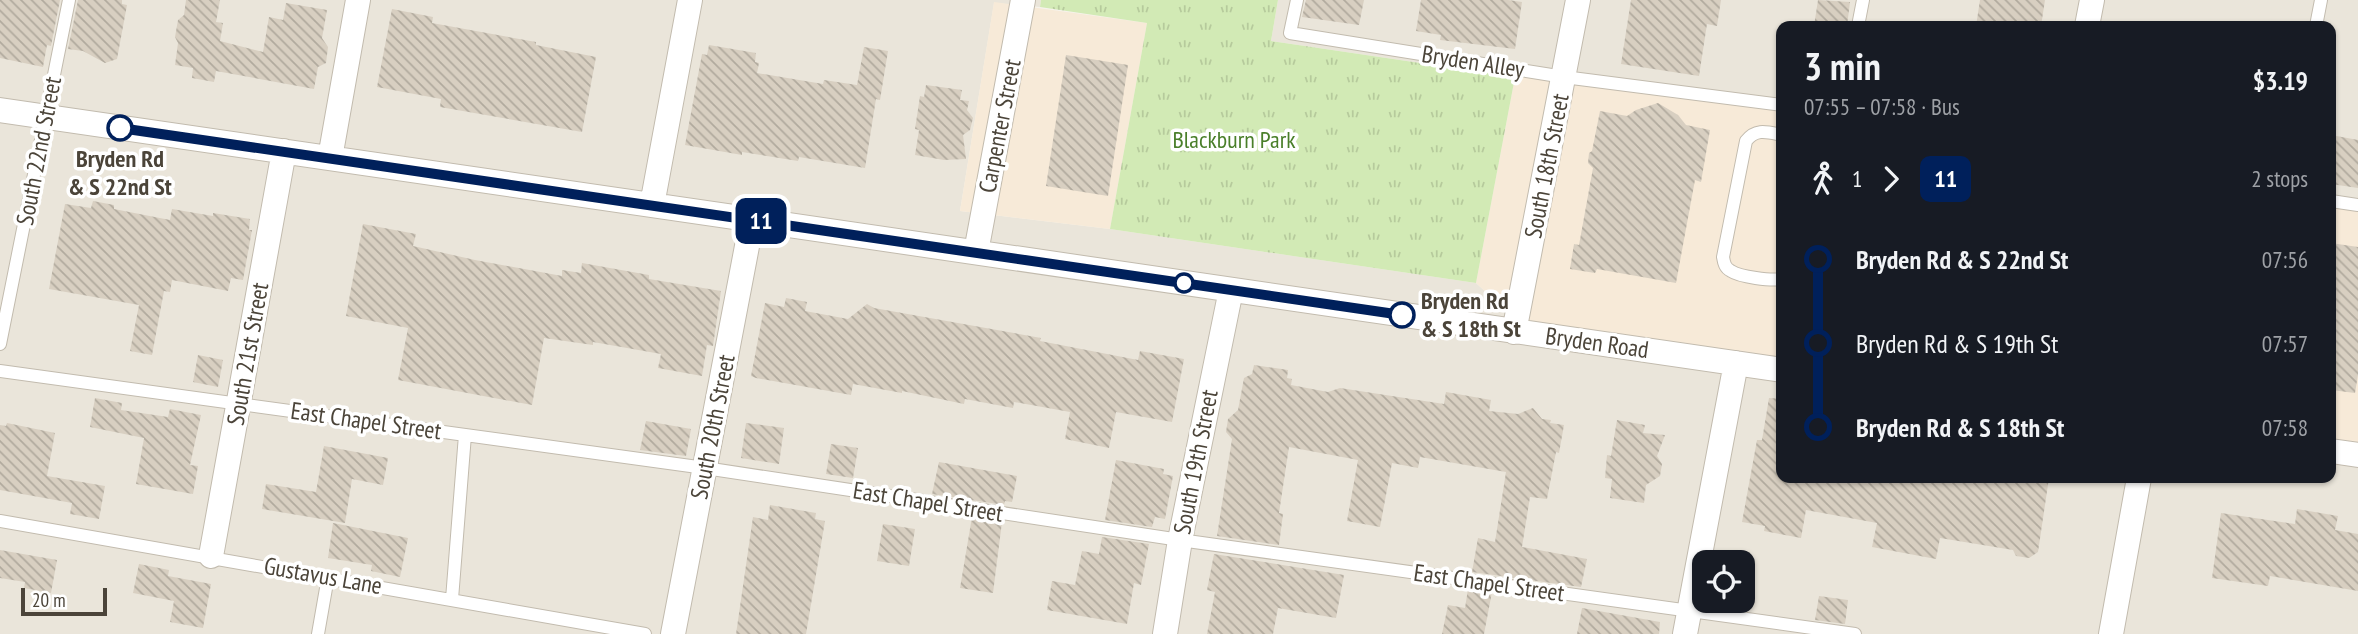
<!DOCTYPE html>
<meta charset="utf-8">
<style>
:root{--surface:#171b24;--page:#20242c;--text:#f1f3f6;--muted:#9ea1a6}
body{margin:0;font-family:"PT Sans Narrow",sans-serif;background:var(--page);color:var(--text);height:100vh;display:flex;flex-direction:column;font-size:26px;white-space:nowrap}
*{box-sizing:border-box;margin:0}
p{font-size:23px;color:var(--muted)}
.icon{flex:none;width:38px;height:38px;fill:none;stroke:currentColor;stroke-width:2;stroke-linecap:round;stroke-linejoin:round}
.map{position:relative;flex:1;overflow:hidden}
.panel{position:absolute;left:1776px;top:21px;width:560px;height:462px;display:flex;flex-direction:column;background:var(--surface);border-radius:14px;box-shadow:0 2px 5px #0004}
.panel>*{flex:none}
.badge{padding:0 14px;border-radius:10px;font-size:24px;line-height:46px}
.buttons{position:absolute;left:1692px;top:550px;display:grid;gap:14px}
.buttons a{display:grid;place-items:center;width:63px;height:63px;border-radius:14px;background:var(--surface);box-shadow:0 2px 5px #0004;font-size:35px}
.scale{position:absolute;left:21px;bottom:18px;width:86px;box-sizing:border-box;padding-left:7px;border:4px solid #4b4439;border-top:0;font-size:19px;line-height:24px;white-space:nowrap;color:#4b4439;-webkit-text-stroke:5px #fff;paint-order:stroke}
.map>.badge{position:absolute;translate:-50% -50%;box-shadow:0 0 0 4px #fff}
.legs{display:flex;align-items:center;gap:10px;height:77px;padding:0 28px;font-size:23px}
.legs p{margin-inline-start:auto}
.head{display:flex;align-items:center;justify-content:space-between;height:119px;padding:0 28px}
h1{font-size:38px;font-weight:800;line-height:52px}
ul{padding:0 28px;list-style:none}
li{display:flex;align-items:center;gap:24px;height:84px;font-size:26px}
li i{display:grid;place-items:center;width:10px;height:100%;margin:0 9px;background:currentColor}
li i::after{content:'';width:18px;height:18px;margin:-9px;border:5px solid;border-radius:50%;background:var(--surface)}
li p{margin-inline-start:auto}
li:first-child i{background:linear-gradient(#0000 50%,currentColor 0)}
li:last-child i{background:linear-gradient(currentColor 50%,#0000 0)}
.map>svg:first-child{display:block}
.residential{fill:#eae5da;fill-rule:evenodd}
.commercial{fill:#f7ead8}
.park{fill:url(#park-tufts)}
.building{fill:url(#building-back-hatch)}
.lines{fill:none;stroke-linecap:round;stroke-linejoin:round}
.service-casing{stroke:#c2bbae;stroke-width:14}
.minor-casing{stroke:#c2bbae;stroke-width:26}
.service{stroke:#fff;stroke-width:12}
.minor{stroke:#fff;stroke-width:24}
.line-1-casing{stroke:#fff;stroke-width:16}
.line-1{stroke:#00205b;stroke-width:10}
.stop-1-dot{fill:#fff;stroke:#00205b;stroke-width:3.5}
.labels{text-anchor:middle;stroke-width:7;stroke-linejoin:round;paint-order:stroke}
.street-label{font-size:24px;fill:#4b4439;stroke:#fff}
.park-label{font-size:24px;fill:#4a7f2a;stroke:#fff}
.stop-label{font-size:24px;font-weight:bold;fill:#4b4439;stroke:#fff}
</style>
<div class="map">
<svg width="2358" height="634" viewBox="0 0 2358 634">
<defs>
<pattern id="park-tufts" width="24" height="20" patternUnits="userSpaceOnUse" patternTransform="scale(1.75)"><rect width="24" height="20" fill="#d2eab5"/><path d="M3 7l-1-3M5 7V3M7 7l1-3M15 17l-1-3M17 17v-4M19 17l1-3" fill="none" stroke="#b6ca9c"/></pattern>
<pattern id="building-back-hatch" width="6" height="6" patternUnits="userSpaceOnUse" patternTransform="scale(1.75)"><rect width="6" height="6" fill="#d8cfc1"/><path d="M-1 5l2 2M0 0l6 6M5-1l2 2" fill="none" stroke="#b1aa9e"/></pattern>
</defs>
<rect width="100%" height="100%" fill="#f6f3ec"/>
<path class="residential" d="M 0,0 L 1041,0 L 1040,7 L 994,3 L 960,211 L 1110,229 L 1476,283 L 1522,325 L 1781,367 L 1782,478 L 2331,478 L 2331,456 L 2358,460 L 2358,634 L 0,634 ZM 1704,562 L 1743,562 L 1743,600 L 1704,600 Z
M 1278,0 L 2358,0 L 2358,201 L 2331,197 L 2331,26 L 1782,26 L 1781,110 L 1542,72 L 1515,77 L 1271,41 Z"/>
<path class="commercial" d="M 994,2 L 1147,23 L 1110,229 L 960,211 Z
M 1542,72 L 1781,110 L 1781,367 L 1522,325 L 1476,283 L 1515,77 Z
M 2331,197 L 2358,201 L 2358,460 L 2331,456 Z"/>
<path class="park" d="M 1041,0 L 1278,0 L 1271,41 L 1515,77 L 1476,283 L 1110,229 L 1147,23 L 1040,7 Z"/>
<path class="building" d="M 0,0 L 60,0 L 51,46 L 47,45 L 43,67 L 0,58 Z
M 78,0 L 122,0 L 122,4 L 127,5 L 117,59 L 105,63 L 83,51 L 68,49 Z
M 186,0 L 220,0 L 216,22 L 223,23 L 220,41 L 263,52 L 269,17 L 283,20 L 286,3 L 327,10 L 322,38 L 328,47 L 326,63 L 318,67 L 314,89 L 216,71 L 214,82 L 192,78 L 193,68 L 175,65 L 178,43 L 175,37 L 178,20 L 184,15 Z
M 1306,0 L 1364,0 L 1359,25 L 1302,17 Z
M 1421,0 L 1508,0 L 1522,2 L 1515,49 L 1440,40 L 1441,35 L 1416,31 Z
M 1631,0 L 1721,0 L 1717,26 L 1707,24 L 1699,76 L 1621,64 Z
M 1818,0 L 1850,2 L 1847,26 L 1814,26 Z
M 1980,0 L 2045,0 L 2041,26 L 1976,26 Z
M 392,9 L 433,17 L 432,23 L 536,42 L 536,45 L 596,57 L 582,132 L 440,107 L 441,99 L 377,87 Z
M 709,45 L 756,53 L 755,62 L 759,63 L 757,73 L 823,84 L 824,80 L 857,85 L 864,47 L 888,51 L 880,100 L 876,99 L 865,168 L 799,157 L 798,161 L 742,152 L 742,155 L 685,145 L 702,54 L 707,55 Z
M 1066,55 L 1128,65 L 1108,196 L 1046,186 Z
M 926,85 L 962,90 L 960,100 L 969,101 L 967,110 L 973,118 L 970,130 L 963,135 L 966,159 L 944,160 L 915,155 L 919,130 L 915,129 L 920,96 L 924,97 Z
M 1658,103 L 1678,115 L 1686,125 L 1710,130 L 1701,182 L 1695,180 L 1676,283 L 1597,269 L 1595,273 L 1570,269 L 1574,244 L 1579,245 L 1593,168 L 1588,163 L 1589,153 L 1592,151 L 1600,111 L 1627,116 L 1636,110 Z
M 2331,135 L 2358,140 L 2358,188 L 2331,184 Z
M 93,201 L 114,205 L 114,209 L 170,220 L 172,209 L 213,216 L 213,213 L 250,219 L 249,230 L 252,230 L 243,280 L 231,278 L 228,291 L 172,280 L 170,292 L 164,291 L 152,355 L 130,351 L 139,305 L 49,289 L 65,204 L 91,208 Z
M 363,224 L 416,234 L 413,246 L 475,260 L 562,276 L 562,270 L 581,273 L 582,263 L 649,275 L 649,279 L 721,291 L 713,346 L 707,345 L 702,376 L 658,368 L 661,354 L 593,342 L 593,345 L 544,338 L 532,405 L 398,380 L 408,328 L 346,316 Z
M 2331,243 L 2358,247 L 2358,375 L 2355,393 L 2331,390 Z
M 786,298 L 807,302 L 805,311 L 848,319 L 867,304 L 874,308 L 1041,338 L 1040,341 L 1138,360 L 1140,351 L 1184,359 L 1172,422 L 1116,412 L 1109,448 L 1065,439 L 1070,412 L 1014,402 L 1013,408 L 965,399 L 964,404 L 902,391 L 902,393 L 853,384 L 851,395 L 756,378 L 751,376 L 765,303 L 784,307 Z
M 198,355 L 223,360 L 218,387 L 193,382 Z
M 1254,365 L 1288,370 L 1287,378 L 1292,379 L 1291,385 L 1328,392 L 1340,388 L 1444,404 L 1446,392 L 1491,400 L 1489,411 L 1518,414 L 1533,408 L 1542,419 L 1551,420 L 1550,423 L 1564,425 L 1559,453 L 1556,452 L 1547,499 L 1530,497 L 1522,547 L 1587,559 L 1581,587 L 1472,572 L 1478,538 L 1495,542 L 1506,472 L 1420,457 L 1418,468 L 1392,463 L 1380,527 L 1347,521 L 1358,460 L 1289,447 L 1279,513 L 1283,514 L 1279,545 L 1217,536 L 1232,439 L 1226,432 L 1228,419 L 1238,410 L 1244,378 L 1252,374 Z
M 95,398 L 122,403 L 121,410 L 168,417 L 170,409 L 201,415 L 190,465 L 198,466 L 193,494 L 136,484 L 144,438 L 90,427 Z
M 1769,398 L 1782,399 L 1782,478 L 2049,478 L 2038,552 L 2029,558 L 2016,556 L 2013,550 L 1940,538 L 1936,559 L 1872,547 L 1877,523 L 1806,510 L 1801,538 L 1764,531 L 1765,526 L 1742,522 L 1757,440 L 1762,440 Z
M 1617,420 L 1645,425 L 1643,433 L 1665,435 L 1657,456 L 1662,464 L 1660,476 L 1646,485 L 1644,503 L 1610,498 L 1612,479 L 1605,478 L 1607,455 L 1611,456 Z
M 646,421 L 691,429 L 686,456 L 640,450 Z
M 7,423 L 55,433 L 47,476 L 105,486 L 99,519 L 70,514 L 72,503 L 0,490 L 0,425 L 6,426 Z
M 746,423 L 784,428 L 779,464 L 741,458 Z
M 831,444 L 858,448 L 853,478 L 826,474 Z
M 324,446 L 388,458 L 383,485 L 352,479 L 345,523 L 262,509 L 266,484 L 316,492 Z
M 1116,460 L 1164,469 L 1163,474 L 1173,476 L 1165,519 L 1155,517 L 1152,527 L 1105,520 Z
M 939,462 L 1017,476 L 1012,502 L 1005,501 L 1004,505 L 932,494 Z
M 770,505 L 816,513 L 815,519 L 825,521 L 806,634 L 736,634 L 753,517 L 768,520 Z
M 2297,509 L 2338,516 L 2335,530 L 2358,534 L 2358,591 L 2270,576 L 2268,586 L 2212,578 L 2221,513 L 2295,524 Z
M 972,517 L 1002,522 L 993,593 L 960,588 Z
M 333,523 L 408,538 L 400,577 L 371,571 L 372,565 L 328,558 Z
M 883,524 L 915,529 L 909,566 L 877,561 Z
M 1102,537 L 1149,544 L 1141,585 L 1134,583 L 1127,624 L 1047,610 L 1052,581 L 1075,585 L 1082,551 L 1099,554 Z
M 0,550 L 57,560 L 51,593 L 24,588 L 25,582 L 0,578 Z
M 1214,554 L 1344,575 L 1336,618 L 1278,608 L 1273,634 L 1207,634 L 1215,592 L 1207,590 Z
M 139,564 L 169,570 L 168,576 L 211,584 L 203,628 L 170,622 L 174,601 L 133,593 Z
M 1468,589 L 1492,592 L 1484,634 L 1442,634 L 1448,605 L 1465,608 Z
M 1819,596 L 1848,600 L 1845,624 L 1815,620 Z
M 1582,608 L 1660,622 L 1659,634 L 1577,634 Z"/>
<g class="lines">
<defs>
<path id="service" d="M 1297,0 L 1290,33 L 1564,77 L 1782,105
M 1858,26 L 1863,0
M 2316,26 L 2321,0
M 1782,135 C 1767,132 1756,128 1746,141 L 1723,257 C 1724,263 1725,268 1731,271 C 1740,277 1771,281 1782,279
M 2331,201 L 2358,205
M 0,344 L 69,0
M 0,371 L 705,468 L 1180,540 L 1855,634
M 0,521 L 645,634
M 452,599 L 465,435
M 318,634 L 328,577"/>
<path id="minor" d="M 2087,26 L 2092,0
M 0,110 L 1782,370
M 330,158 L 358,0
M 652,205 L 690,0
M 976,252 L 1023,0
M 1514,332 L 1578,0
M 2331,451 L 2358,455
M 211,556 L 284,151
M 673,634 L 752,220
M 1165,634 L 1180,540 L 1231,290
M 1685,634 L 1736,363
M 2111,634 L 2139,478"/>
</defs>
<use href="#service" class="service-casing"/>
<use href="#minor" class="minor-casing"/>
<use href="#service" class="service"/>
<use href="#minor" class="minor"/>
</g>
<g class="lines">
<defs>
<path id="line-1" d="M 120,128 L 1402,315"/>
</defs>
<use href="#line-1" class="line-1-casing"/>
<use href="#line-1" class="line-1"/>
</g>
<g class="stop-1-dot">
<circle cx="120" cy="128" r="12"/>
<circle cx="1184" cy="283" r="9"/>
<circle cx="1402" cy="315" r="12"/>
</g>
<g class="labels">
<g class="street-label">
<text transform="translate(1473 62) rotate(9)" y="8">Bryden Alley</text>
<text transform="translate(1000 126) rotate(-79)" y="8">Carpenter Street</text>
<text transform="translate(39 151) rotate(-79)" y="8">South 22nd Street</text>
<text transform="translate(1547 166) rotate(-79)" y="8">South 18th Street</text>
<text transform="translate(1597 343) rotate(8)" y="8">Bryden Road</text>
<text transform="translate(248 354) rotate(-80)" y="8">South 21st Street</text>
<text transform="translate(366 421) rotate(8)" y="8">East Chapel Street</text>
<text transform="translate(713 427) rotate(-79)" y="8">South 20th Street</text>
<text transform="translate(1196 462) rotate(-79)" y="8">South 19th Street</text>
<text transform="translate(928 502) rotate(9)" y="8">East Chapel Street</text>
<text transform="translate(323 576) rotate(10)" y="8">Gustavus Lane</text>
<text transform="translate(1489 583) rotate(8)" y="8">East Chapel Street</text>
</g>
<g class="park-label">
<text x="1234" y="148">Blackburn Park</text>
</g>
<g class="stop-label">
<text x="120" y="167">Bryden Rd<tspan x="120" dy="28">&amp; S 22nd St</tspan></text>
<text x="1421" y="309" text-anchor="start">Bryden Rd<tspan x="1421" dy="28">&amp; S 18th St</tspan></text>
</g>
</g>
</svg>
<div class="buttons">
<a><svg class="icon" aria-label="locate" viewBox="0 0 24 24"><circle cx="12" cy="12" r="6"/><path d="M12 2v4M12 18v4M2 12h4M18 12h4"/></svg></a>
</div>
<div class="scale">20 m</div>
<b class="badge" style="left:761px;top:221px;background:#00205b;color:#fff">11</b>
<section class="panel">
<div class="head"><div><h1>3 min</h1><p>07:55 – 07:58 · Bus</p></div><b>$3.19</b></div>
<div class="legs"><svg class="icon" aria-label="walk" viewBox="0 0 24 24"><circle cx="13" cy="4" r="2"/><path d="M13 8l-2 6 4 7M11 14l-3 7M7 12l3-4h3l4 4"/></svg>1<svg class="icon" aria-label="forward" viewBox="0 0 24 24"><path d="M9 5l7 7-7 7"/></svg><b class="badge" style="background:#00205b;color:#fff">11</b><p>2 stops</p></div>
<ul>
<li><i style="color:#00205b"></i><b>Bryden Rd &amp; S 22nd St</b><p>07:56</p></li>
<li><i style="color:#00205b"></i><span>Bryden Rd &amp; S 19th St</span><p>07:57</p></li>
<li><i style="color:#00205b"></i><b>Bryden Rd &amp; S 18th St</b><p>07:58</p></li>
</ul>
</section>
</div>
